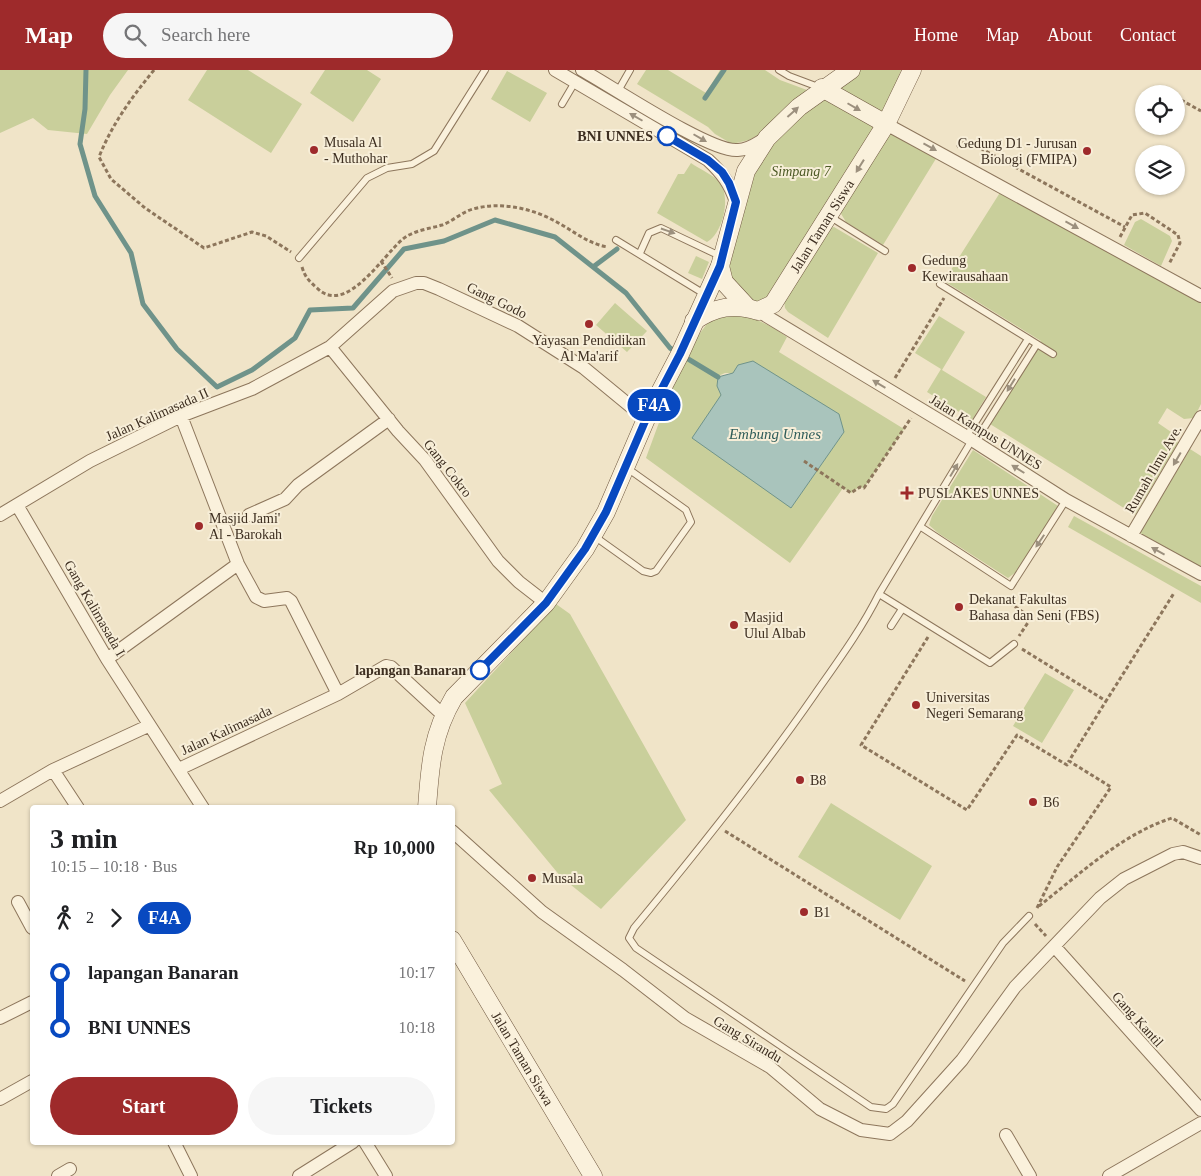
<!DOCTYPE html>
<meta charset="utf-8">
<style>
:root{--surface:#fff;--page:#f6f6f6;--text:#202124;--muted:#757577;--accent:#9e2a2b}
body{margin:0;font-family:"Times New Roman",serif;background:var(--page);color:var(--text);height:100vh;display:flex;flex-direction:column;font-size:19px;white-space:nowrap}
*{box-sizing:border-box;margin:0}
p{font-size:16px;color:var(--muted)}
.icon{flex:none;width:28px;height:28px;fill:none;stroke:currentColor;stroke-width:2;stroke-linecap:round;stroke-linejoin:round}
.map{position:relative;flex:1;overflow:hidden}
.panel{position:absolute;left:30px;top:735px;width:425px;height:340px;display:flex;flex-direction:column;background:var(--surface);border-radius:5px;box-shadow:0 1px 4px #0004}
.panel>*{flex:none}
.badge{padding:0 10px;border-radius:16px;font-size:18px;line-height:32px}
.tools{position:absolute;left:1135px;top:15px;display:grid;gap:10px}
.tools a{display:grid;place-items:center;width:50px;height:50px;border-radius:50%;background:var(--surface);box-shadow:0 1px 4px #0004;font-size:25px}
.map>.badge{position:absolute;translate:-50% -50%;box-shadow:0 0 0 2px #fff}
.legs{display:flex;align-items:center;gap:8px;height:55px;padding:0 20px;font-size:16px}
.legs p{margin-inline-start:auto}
.summary{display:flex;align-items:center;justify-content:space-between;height:85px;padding:0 20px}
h1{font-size:28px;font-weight:700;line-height:38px}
.primary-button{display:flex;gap:10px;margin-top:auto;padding:10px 20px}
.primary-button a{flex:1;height:58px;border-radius:30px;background:var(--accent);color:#fff;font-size:20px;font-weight:700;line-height:58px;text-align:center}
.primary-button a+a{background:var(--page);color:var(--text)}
ul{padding:0 20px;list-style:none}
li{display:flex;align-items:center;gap:18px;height:55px;font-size:19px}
li i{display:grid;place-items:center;width:8px;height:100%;margin:0 6px;background:currentColor}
li i::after{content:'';width:12px;height:12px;margin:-6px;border:4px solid;border-radius:50%;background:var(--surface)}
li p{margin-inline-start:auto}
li:first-child i{background:linear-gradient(#0000 50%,currentColor 0)}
li:last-child i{background:linear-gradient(currentColor 50%,#0000 0)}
header{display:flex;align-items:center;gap:30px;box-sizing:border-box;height:70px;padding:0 25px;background:var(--accent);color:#fff}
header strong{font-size:24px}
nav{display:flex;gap:28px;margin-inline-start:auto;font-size:18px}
.search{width:350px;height:45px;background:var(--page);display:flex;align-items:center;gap:12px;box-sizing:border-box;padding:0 18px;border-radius:28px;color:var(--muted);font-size:19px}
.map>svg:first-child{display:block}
.green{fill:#c9cf9b;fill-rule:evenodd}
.water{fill:#a9c4bc;stroke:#6f938a}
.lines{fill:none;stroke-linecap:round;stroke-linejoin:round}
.stream{stroke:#6f938a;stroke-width:5}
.service-casing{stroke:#8d765c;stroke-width:8}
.minor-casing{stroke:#8d765c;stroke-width:14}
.secondary-casing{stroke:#6f573f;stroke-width:19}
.path{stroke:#8d765c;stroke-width:3;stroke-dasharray:4 2.5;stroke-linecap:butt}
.service{stroke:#faf1dc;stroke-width:6}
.minor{stroke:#faf1dc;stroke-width:12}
.secondary{stroke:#faf1dc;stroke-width:18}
.oneway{fill:#9c907e}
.line-1-casing{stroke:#fff;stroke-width:11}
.line-1{stroke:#0849c0;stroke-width:8}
.stop-1-dot{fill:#fff;stroke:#0849c0;stroke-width:2.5}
.poi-dot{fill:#9e2a2b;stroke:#f7eed8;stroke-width:2}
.labels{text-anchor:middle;stroke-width:4;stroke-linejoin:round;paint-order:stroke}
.stop-label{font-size:14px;font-weight:bold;fill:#3d2e20;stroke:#f7eed8;text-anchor:end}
.poi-label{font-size:14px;fill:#3d2e20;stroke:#f7eed8;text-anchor:start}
.park-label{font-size:14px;font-style:italic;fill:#4d5a26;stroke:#f7eed8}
.street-label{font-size:14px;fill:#3d2e20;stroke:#f7eed8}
.water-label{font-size:15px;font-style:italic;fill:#2f5d5a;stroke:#f7eed8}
</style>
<header>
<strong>Map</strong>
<div class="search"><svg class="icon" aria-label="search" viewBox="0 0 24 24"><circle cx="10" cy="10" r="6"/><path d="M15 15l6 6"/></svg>Search here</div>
<nav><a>Home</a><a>Map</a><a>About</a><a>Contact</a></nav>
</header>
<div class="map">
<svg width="1201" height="1106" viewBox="0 0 1201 1106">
<rect width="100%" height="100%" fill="#f0e4c8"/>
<path class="green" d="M 0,0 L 128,0 L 110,25 L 87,64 L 48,60 L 33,48 L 0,63 Z
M 207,0 L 248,0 L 302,34 L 271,83 L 188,30 Z
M 325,0 L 367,0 L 381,9 L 353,52 L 310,23 Z
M 646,0 L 668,0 L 706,23 L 720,0 L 765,0 L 780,10 L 807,20 L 758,65 L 749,70 L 732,74 L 715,64 L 708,57 L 637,14 Z
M 860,0 L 901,0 L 883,47 L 832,18 Z
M 507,1 L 547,23 L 530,52 L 491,29 Z
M 829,29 L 874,57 L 780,218 L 758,236 L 728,207 L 727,184 L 750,103 L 769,73 L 813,31 Z
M 891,63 L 937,87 L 883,175 L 846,152 L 840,142 L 886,65 Z
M 691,93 C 699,99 714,105 720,113 C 731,128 723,163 707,172 L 657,143 L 678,104 L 684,104 Z
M 1001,121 L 1201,232 L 1201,334 L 1194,348 L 1184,349 L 1167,338 L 1158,353 L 1174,364 L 1178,373 L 1135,445 L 990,354 L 1041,271 L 944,211 Z
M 1141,149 L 1170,166 L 1172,171 L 1161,196 L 1124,175 L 1135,152 Z
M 834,157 L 878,183 L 828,268 L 788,242 L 785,238 L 784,230 L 830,158 Z
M 696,186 L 709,192 L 702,209 L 688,203 Z
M 615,233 L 647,261 L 627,282 L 596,255 Z
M 745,244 L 774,258 L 787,267 L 779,282 L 904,359 L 864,418 L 859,417 L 851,423 L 843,418 L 790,493 L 646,388 C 661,349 684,277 712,248 ZM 725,303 L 733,303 L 844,362 L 791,438 L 721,325 L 717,316 L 718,306 Z
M 939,246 L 965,262 L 942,300 L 986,327 L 972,350 L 927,322 L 941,299 L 915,283 Z
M 1190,379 L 1201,386 L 1201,497 L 1140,463 Z
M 973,380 L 1058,436 L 1016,502 L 1008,508 L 938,463 L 929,455 L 932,446 Z
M 1074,446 L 1201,516 L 1201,533 L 1068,457 Z
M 556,534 L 570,544 L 686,750 L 601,839 L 561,807 L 489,720 L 502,714 L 465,633 Z
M 1045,603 L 1074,620 L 1042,673 L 1013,656 Z
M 831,733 L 932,796 L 900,850 L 798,787 Z"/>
<path class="water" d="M 753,291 L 839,344 L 844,362 L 791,438 L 692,368 L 721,325 L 717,316 L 718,307 L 733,303 L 738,295 Z"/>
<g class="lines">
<path class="stream" d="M 86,0 L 85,39 L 80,74 L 95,126 L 131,183 L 143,234 L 177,279 L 217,317 L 252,300 L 295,268 L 310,240 L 353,238 L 404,179 L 444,171 L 495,150 L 555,167 L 626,223 L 670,278 L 718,307
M 705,28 L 724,0
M 593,197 L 617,179"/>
<defs>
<path id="service" d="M 779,0 L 789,6 L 821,18
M 618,21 L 630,0
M 562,34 L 575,12
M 829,146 L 885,181
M 616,170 L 706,225
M 640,183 L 649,163 L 661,158 L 720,186
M 299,188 L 367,108 L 387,98 L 412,94 L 434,81 L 485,0
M 940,214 L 1053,284
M 966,367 L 1028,269
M 972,370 L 879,524 C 861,560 838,591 815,624 C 759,705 697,782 634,858 L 629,868 L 636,878 L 871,1037 L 886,1039 L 893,1034 L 1003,873 L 1029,846
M 975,372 L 1037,274
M 921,457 L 1011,516 L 1066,430
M 594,466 L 643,501 L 651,503 L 656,501 L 691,452 L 686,440 L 627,398
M 879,524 L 990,593 L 1014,574
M 891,556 L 902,539"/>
<path id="minor" d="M 555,0 L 708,90 C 722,103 730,114 736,132
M 582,0 C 611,16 711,83 738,80 C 749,80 757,73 766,68
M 886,54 L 1201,226
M 758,241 L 972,370 L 1066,430 L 1201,504
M 330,277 L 398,361 L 425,390 L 498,491 L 519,512 L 546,533
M 181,346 L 238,494 L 256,527 L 264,531 L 287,528 L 291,531 L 338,624
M 17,435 L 107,589 L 203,738
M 0,445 L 90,391 L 181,346 L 252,319 L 330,277 L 393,221 L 416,213 L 424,213 L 439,219 L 518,256 L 584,298 L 646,349
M 249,445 L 285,429 L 298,415 L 389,349
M 1131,466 L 1201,347
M 107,589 L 238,494
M 179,699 L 338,624 L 386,596 L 391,597 L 443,645
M 53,700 L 78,738
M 0,731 L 53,700 L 148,656
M 452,761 L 542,842 L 623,900 L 685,948 L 770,997 L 820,1039 L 861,1060 L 890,1064 L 907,1051 L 962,990 L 1015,917 L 1100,828 L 1124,809 L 1173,784 L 1183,782 L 1201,788
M 18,832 L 32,858
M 1054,876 L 1201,1040
M 0,948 L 32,932
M 0,1029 L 32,1011
M 1006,1065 L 1030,1106
M 174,1072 L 191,1106
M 365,1072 L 386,1106
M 58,1106 L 70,1099
M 299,1106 L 353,1072
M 1109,1106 L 1201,1053"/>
<g id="secondary">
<path d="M 822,18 L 886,54"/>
<path d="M 720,196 L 724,212 L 748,238"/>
<path id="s1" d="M 694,251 C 715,237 734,233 758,241 L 773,234 L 886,54 L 912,0"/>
<path d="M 427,738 C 430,696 432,664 454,627 L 546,533 L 585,479 L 606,442 L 646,349 L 680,284 L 720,196 L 746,101 L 767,68 L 799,37 L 851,0"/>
<path id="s2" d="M 452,870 L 593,1106"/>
</g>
</defs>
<use href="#service" class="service-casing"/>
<use href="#minor" class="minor-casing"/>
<use href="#secondary" class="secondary-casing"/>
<path class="path" d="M 154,0 C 132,27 112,54 99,87 L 111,109 L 145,138 L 204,178 L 252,162 L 266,166 L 291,182
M 1181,30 L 1201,41
M 957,77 L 963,73 L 971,73 L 1125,157
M 1120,167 L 1132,145 L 1145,143 L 1178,165 L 1180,173 L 1169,194
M 381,191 L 392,208
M 302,197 C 305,207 309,211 317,218 C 346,247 383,185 403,169 C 414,160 429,159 442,155 C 453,151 462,142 473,139 C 498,132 527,137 551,149 C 570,158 587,174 608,177
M 895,308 L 944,228
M 804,391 L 851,423 L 860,417 L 864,418 L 911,348
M 1010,526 L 1010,533 L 1031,548 L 1019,566
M 928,567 L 861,675 L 967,740 L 1017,665 L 1067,695 L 1069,691
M 1022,579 L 1106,631 L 1174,523
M 725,761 L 965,911
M 1039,836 C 1080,804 1122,764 1172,748 L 1201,765
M 1037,838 L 1057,797 L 1111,717 L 1069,691 L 1106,631
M 1035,854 L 1046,866"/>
<use href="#service" class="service"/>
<use href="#minor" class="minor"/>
<use href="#secondary" class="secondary"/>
</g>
<defs><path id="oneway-solid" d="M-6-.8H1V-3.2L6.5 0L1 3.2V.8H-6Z" transform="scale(1.25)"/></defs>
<g class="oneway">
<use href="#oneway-solid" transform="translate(854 37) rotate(30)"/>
<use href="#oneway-solid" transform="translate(793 42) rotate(-42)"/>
<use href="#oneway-solid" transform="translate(636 47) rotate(-150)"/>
<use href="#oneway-solid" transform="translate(700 68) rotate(30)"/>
<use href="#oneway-solid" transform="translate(930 77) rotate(29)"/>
<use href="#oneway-solid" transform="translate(860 96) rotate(122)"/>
<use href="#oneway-solid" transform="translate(1072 155) rotate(29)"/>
<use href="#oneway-solid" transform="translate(668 161) rotate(19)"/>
<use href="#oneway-solid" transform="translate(879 314) rotate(-149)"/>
<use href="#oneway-solid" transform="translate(1011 315) rotate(122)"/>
<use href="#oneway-solid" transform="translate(1177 389) rotate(120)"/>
<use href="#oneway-solid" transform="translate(1018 399) rotate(-148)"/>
<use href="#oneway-solid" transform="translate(954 400) rotate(-59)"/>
<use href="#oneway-solid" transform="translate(1040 471) rotate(124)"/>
<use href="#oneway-solid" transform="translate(1158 481) rotate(-151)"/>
</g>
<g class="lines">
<defs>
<path id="line-1" d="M 480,600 L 546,533 L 585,479 L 606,442 L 646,349 L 680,284 L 720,196 L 736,132 L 729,113 L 722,102 L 708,90 L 667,66"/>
</defs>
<use href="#line-1" class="line-1-casing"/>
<use href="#line-1" class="line-1"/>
</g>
<g class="stop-1-dot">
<circle cx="667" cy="66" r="9"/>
<circle cx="480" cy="600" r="9"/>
</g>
<g class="poi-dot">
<circle cx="314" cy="80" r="5"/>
<circle cx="1087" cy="81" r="5"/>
<circle cx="912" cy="198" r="5"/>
<circle cx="589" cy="254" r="5"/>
<path d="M904.5 415.5h5v5h5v5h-5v5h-5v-5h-5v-5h5z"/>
<circle cx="199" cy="456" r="5"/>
<circle cx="959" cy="537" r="5"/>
<circle cx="734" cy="555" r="5"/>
<circle cx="916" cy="635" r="5"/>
<circle cx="800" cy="710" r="5"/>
<circle cx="1033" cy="732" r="5"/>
<circle cx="532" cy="808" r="5"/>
<circle cx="804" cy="842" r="5"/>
</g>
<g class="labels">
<g class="stop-label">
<text x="653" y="71">BNI UNNES</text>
<text x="466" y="605">lapangan Banaran</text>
</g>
<g class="poi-label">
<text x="324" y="77">Musala Al<tspan x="324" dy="16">- Muthohar</tspan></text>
<text x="1077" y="78" text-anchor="end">Gedung D1 - Jurusan<tspan x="1077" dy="16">Biologi (FMIPA)</tspan></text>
<text x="922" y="195">Gedung<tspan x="922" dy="16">Kewirausahaan</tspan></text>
<text x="589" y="275" text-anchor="middle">Yayasan Pendidikan<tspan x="589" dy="16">Al Ma'arif</tspan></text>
<text x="918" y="428">PUSLAKES UNNES</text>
<text x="209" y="453">Masjid Jami'<tspan x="209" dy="16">Al - Barokah</tspan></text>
<text x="969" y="534">Dekanat Fakultas<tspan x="969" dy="16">Bahasa dan Seni (FBS)</tspan></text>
<text x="744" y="552">Masjid<tspan x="744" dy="16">Ulul Albab</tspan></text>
<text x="926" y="632">Universitas<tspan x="926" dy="16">Negeri Semarang</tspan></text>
<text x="810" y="715">B8</text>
<text x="1043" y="737">B6</text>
<text x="542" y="813">Musala</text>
<text x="814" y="847">B1</text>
</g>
<g class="park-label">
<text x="801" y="106">Simpang 7</text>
</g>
<g class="street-label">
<text dy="5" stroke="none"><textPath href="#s1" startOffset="176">Jalan Taman Siswa</textPath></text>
<text transform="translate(497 230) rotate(26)" y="5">Gang Godo</text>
<text transform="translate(157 344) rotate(-24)" y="5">Jalan Kalimasada II</text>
<text transform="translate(986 362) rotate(32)" y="5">Jalan Kampus UNNES</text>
<text transform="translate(448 398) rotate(52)" y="5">Gang Cokro</text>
<text transform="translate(1153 399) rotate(-60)" y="5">Rumah Ilmu Ave.</text>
<text transform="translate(95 538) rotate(60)" y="5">Gang Kalimasada I</text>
<text transform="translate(226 660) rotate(-25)" y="5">Jalan Kalimasada</text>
<text transform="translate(1138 949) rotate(48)" y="5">Gang Kantil</text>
<text transform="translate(748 969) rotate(31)" y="5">Gang Sirandu</text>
<text dy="5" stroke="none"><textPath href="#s2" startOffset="138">Jalan Taman Siswa</textPath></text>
</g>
<g class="water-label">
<text x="775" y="369">Embung Unnes</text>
</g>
</g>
</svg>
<div class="tools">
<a><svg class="icon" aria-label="locate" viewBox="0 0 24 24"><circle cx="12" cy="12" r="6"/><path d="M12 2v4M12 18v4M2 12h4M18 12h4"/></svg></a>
<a><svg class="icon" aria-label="layers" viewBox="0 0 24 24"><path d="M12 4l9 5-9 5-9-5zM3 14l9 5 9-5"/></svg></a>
</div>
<b class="badge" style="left:654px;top:335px;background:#0849c0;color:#fff">F4A</b>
<section class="panel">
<div class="summary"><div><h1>3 min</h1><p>10:15 – 10:18 · Bus</p></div><b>Rp 10,000</b></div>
<div class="legs"><svg class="icon" aria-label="walk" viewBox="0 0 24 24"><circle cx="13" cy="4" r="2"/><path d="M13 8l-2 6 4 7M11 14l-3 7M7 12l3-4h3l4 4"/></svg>2<svg class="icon" aria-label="forward" viewBox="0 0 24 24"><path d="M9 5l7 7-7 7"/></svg><b class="badge" style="background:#0849c0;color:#fff">F4A</b></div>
<ul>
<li><i style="color:#0849c0"></i><b>lapangan Banaran</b><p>10:17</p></li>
<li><i style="color:#0849c0"></i><b>BNI UNNES</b><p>10:18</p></li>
</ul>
<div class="primary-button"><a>Start</a><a>Tickets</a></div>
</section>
</div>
